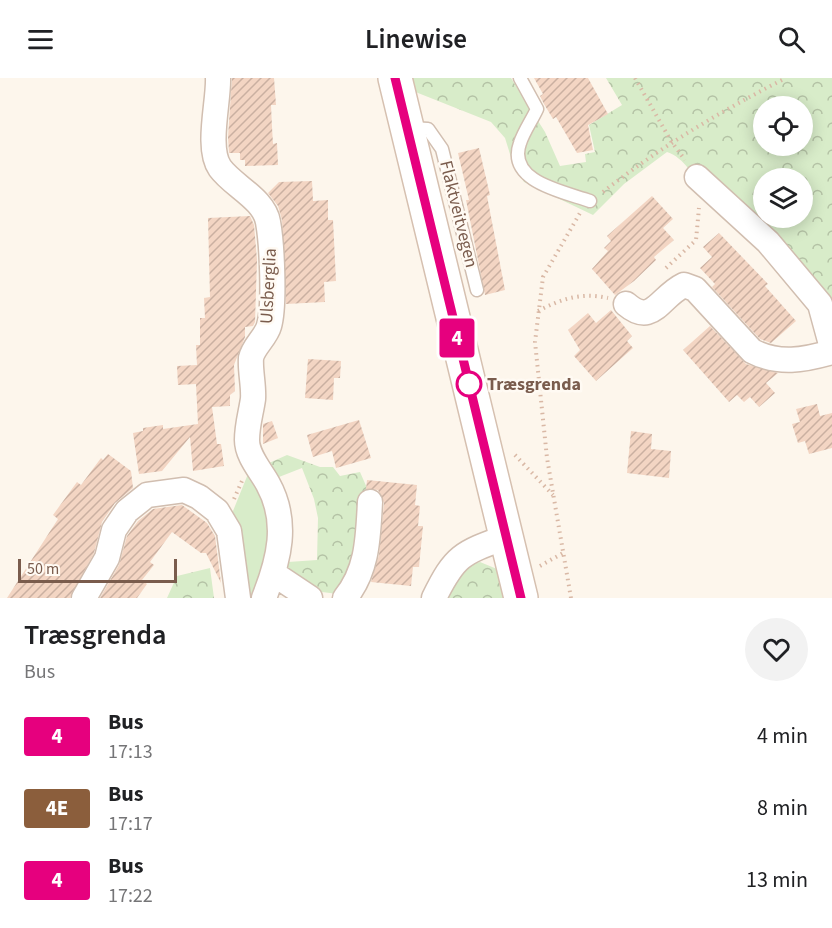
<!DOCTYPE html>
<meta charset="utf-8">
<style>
:root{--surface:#fff;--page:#f2f2f2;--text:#202124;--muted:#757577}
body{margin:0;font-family:"Source Sans 3",sans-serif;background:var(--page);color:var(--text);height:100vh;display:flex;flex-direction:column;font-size:22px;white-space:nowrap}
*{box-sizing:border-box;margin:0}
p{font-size:20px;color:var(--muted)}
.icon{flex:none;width:33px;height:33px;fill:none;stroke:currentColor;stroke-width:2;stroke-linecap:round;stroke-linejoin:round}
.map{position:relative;height:520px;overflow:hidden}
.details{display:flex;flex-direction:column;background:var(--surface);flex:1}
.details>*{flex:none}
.badge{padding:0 12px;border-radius:4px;font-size:21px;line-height:39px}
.buttons{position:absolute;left:753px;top:18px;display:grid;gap:12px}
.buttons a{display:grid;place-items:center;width:60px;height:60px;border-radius:50%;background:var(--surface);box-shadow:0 3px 15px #0003;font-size:30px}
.scale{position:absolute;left:18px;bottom:15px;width:159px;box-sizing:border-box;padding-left:6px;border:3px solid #7a5c4d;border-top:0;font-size:16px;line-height:21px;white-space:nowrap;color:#7a5c4d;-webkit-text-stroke:4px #fffaf3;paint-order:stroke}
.map>.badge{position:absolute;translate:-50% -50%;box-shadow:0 0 0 3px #fff}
.round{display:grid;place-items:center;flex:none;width:63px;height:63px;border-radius:32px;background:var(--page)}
.head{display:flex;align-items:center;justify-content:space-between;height:102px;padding:0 24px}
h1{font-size:28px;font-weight:600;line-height:45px}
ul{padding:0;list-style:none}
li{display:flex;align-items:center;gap:18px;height:72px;padding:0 24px}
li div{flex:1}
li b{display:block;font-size:22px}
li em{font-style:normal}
li .badge{min-width:66px;font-weight:700;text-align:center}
header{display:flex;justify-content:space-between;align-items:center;height:78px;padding:0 24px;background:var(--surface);font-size:27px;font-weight:600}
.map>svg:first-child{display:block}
.grass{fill:#d8ecc9}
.forest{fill:url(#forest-crowns);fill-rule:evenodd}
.building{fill:url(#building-hatch)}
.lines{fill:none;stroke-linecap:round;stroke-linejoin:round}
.lane-casing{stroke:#d1beb0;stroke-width:15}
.street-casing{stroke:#d1beb0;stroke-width:27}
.secondary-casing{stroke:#d6c0b0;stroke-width:36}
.path{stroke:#d9b8a5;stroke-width:4;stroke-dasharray:1.5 4.5;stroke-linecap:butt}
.lane{stroke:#fff;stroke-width:12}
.street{stroke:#fff;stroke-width:24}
.secondary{stroke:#fff;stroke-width:33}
.line-casing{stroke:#fff;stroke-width:14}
.line{stroke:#e6007e;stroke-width:9}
.stop-dot{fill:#fff;stroke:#e6007e;stroke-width:3}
.labels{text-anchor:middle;stroke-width:5;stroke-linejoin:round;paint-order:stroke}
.street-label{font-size:18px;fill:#7a5c4d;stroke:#fffaf3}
.stop-label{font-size:18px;font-weight:bold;fill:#7a5c4d;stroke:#fffaf3;text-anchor:start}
</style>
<header><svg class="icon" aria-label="menu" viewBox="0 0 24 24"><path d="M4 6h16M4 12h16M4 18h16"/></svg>Linewise<svg class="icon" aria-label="search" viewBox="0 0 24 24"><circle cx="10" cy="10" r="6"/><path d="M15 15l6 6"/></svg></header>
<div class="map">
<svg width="832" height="520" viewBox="0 0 832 520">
<defs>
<pattern id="forest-crowns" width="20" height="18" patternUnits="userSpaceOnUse" patternTransform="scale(1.5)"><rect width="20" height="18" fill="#d8ecc9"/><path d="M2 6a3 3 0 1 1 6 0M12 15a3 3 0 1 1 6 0" fill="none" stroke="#b4c2a5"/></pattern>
<pattern id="building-hatch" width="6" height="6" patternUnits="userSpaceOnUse" patternTransform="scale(1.5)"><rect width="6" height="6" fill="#f3d5c3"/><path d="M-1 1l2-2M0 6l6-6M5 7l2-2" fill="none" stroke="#cab0a1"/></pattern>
</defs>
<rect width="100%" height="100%" fill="#fdf6ec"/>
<path class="grass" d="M 250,391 L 274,445 L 256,520 L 245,520 L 233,433 Z"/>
<path class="forest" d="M 411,0 L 511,0 L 545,54 L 560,88 L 586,84 L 585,76 L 595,74 L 589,47 L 622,27 L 606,0 L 832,0 L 832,248 C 796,198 747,158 706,112 C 693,99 685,80 667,74 L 624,106 L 593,137 L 524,104 L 514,89 L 505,60 L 491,44 L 413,13 ZM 764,28 L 802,28 L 802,68 L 764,68 ZM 764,100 L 802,100 L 802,140 L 764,140 Z
M 287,377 L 320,389 L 333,389 L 340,398 L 360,394 L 367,410 L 361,469 L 338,516 L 314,513 L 281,489 L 288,484 L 317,482 L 318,440 L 314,421 L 302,390 L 279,399 L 274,398 L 269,390 L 269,385 Z
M 480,484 L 497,491 L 507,520 L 446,520 C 453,503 460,489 480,484 Z
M 210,490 L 214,520 L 167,520 L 177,498 Z"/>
<path class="building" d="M 232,0 L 274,0 L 276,27 L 271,27 L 272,49 L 273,66 L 277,65 L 278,87 L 245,88 L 245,82 L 240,82 L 240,75 L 229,75 L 228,59 Z
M 534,0 L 588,0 L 608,36 L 588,47 L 593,72 L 577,75 L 556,39 L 553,41 L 544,26 L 540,18 L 543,16 Z
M 479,70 L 490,117 L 487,118 L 505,212 L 485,217 L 466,122 L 469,122 L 458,75 Z
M 312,103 L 313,123 L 328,122 L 328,142 L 333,142 L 336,203 L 324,204 L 325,224 L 286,226 L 282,142 L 278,128 L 268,115 L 279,104 Z
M 652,118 L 673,141 L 663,150 L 674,162 L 654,179 L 656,182 L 634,203 L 615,217 L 592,191 L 608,173 L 604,170 L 611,163 L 607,158 Z
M 250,138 L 254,147 L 257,182 L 255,244 L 253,248 L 245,249 L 245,259 L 234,287 L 235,313 L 230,317 L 230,328 L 212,329 L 217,366 L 221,366 L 224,388 L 193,393 L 190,359 L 162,393 L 139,396 L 133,355 L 143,353 L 143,350 L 163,347 L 163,351 L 198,346 L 196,306 L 178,307 L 177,288 L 197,287 L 196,267 L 200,267 L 200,240 L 205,240 L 204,220 L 210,219 L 208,140 Z
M 719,155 L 768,206 L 765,208 L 796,243 L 771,265 L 760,261 L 712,209 L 715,206 L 700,190 L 712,179 L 703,169 Z
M 611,232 L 632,258 L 627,263 L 633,270 L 596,303 L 574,278 L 580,272 L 568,252 L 588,235 L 596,245 Z
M 710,248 L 746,286 L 778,295 L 766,305 L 775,315 L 759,329 L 750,319 L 744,324 L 737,317 L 729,324 L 683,272 Z
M 308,281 L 341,283 L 340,300 L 334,300 L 333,322 L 305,320 Z
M 817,326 L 820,338 L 832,335 L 832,370 L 809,376 L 805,363 L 798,365 L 792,346 L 800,344 L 796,331 Z
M 359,342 L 371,380 L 336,390 L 332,373 L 313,379 L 307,357 Z
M 272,343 L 278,360 L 263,366 L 263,346 Z
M 631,353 L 652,356 L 651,371 L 671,373 L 669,400 L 627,395 Z
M 108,376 L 131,393 L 133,410 L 115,425 L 102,444 L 94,475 L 70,520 L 7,520 L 58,441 L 53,437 L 77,404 L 81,407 L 101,380 L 103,382 Z
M 367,402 L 417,407 L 415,427 L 420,428 L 418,448 L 423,448 L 419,489 L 413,489 L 411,508 L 371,504 L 379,477 L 384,425 L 378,412 L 366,411 Z
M 182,427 L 207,445 L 215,458 L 221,505 L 206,475 L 201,475 L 172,454 L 150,484 L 154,487 L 142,502 L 147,506 L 137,520 L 100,520 L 119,487 L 127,458 L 138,443 L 153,431 Z"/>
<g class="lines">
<defs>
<path id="lane" d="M 520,0 L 537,31 C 532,42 524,53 520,65 C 506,104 565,114 590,123
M 410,50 L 428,51 L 442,71 L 477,212"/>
<path id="street" d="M 218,0 C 219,23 206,70 220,90 C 233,108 264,121 268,144 C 272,166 275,228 269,248 C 266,259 253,269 251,280 C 250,293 254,308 253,321 C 251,335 247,347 247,362 C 247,378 261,393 268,406 C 289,444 279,482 264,520
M 697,99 L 768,164 L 820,226 L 832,270
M 626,226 C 653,249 659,219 684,207 L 695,211 L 752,273 C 779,287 804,282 832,274
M 274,496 L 310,520
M 84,520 L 107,480 L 114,452 L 127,433 L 147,417 L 184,412 L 199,419 L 217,433 L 229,453 L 238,520
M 345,520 C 368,492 368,459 370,424
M 434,520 C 455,477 462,475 506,459"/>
<path id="secondary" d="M 395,0 L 521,520"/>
</defs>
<use href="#lane" class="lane-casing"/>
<use href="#street" class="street-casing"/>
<use href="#secondary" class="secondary-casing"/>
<path class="path" d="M 635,0 L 671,63 L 685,82
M 603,114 C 660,69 721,33 786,0
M 666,190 L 696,162 L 699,130
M 538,233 C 561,221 581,214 608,220
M 515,377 L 553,417
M 234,421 L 242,403
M 540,488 L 563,475
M 571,520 L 547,380 L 535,264 L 543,199 L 580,135"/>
<use href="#lane" class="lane"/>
<use href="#street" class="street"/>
<use href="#secondary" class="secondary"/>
</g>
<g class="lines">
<defs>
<path id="line" d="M 395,0 L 521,520"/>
</defs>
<use href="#line" class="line-casing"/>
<use href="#line" class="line"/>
</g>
<circle class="stop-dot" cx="469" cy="306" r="12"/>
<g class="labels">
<g class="street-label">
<text transform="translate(459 136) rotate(76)" y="6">Flaktveitvegen</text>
<text transform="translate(268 208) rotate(-87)" y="6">Ulsberglia</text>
</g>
<g class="stop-label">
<text x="487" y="312">Træsgrenda</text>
</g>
</g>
</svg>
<div class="buttons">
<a><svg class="icon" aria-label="locate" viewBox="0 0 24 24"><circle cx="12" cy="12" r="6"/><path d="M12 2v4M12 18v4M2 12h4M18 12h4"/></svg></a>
<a><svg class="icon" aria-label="layers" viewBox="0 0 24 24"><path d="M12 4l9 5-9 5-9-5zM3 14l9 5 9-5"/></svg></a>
</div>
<div class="scale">50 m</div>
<b class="badge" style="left:457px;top:260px;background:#e6007e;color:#fff">4</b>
</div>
<section class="details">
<div class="head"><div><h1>Træsgrenda</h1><p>Bus</p></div><a class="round"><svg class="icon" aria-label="heart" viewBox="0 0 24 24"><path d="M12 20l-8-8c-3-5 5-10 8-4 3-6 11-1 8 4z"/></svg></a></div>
<ul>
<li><span class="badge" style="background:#e6007e;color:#fff">4</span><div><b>Bus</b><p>17:13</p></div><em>4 min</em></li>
<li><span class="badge" style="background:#8b5e3c;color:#fff">4E</span><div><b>Bus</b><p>17:17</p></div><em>8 min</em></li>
<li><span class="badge" style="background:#e6007e;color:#fff">4</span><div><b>Bus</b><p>17:22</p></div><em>13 min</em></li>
</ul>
</section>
